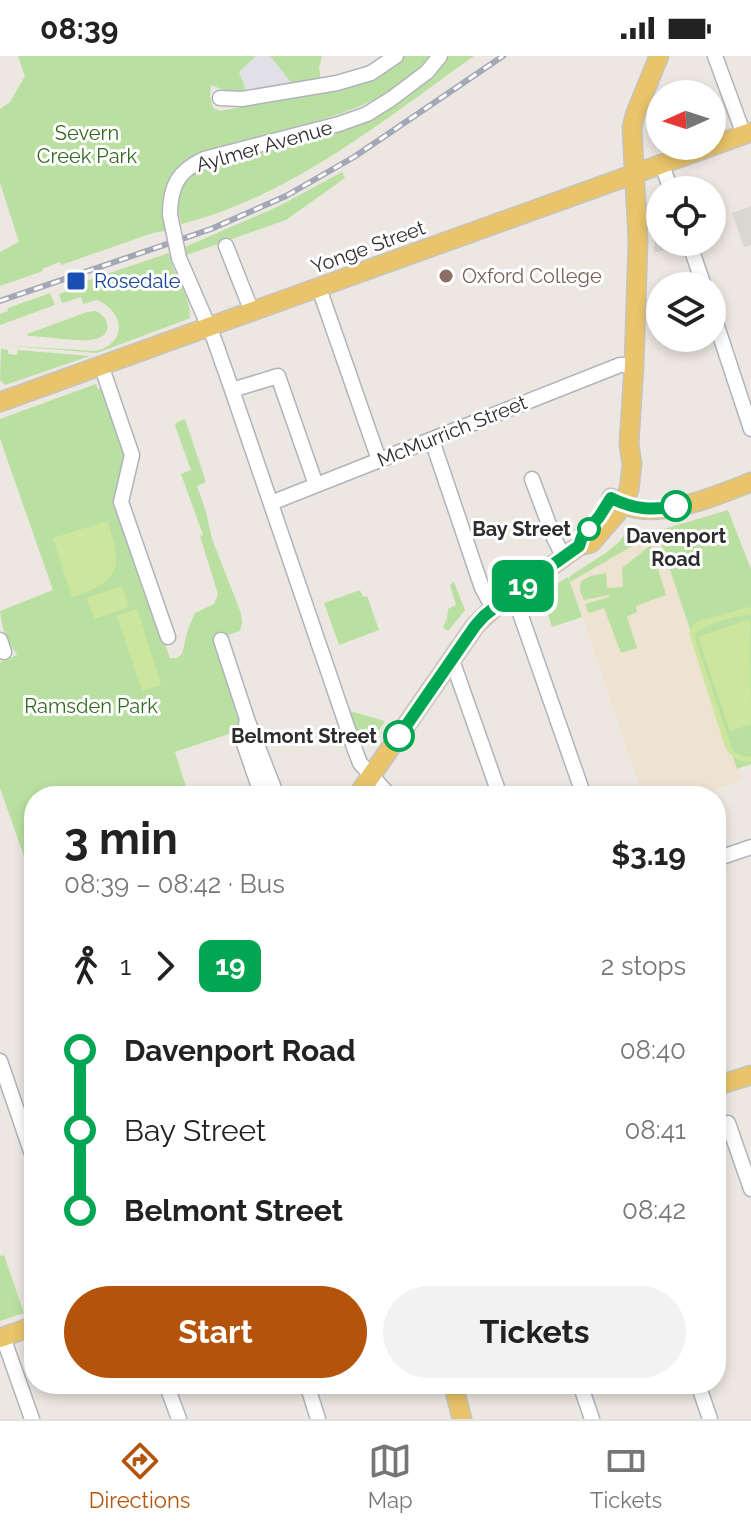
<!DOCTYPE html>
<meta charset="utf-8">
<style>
:root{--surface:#fff;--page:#f2f2f2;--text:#222;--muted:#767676;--line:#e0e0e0;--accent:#b45309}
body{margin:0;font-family:Raleway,sans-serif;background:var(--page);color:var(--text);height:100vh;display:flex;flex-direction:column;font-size:30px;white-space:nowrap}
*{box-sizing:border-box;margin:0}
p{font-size:26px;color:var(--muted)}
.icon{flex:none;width:44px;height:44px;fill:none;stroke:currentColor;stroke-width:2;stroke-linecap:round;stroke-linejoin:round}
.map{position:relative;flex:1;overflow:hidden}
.panel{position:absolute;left:24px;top:730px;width:702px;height:608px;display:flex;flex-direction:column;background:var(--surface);border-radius:32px;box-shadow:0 4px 12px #0003}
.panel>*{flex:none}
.badge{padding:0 16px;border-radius:12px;font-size:28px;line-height:52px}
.needle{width:52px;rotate:267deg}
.tools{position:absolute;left:646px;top:24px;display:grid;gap:16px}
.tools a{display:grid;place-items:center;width:80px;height:80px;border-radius:50%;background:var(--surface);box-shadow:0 4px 12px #0003;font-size:40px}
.map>.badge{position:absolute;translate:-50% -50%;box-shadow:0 0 0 4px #fff}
.legs{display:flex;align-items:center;gap:12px;height:88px;padding:0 40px;font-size:26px}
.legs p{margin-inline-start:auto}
.overview{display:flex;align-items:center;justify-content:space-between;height:136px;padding:0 40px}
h1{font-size:44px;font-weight:700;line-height:60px}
.cta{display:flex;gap:16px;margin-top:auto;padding:16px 40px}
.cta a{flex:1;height:92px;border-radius:48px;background:var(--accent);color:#fff;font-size:32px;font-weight:700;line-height:92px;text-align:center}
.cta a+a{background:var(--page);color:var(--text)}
ul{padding:0 40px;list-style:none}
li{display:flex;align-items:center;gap:28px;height:80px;font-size:30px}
li i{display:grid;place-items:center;width:12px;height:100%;margin:0 10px;background:currentColor}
li i::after{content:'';width:20px;height:20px;margin:-10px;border:6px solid;border-radius:50%;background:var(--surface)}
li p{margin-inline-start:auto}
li:first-child i{background:linear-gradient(#0000 50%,currentColor 0)}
li:last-child i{background:linear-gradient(currentColor 50%,#0000 0)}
.status{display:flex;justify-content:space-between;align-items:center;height:56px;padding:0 40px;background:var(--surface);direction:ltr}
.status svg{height:22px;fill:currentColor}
.menu{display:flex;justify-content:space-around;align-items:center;height:112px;border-top:2px solid var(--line);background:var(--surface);font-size:22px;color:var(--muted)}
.menu a{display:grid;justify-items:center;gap:4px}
.menu .selected{color:var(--accent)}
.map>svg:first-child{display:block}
.industrial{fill:#e2e0e7}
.education{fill:#eee3d1}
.green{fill:#bae0a1}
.pitch{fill:#cce79d}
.plaza{fill:#dad7d3}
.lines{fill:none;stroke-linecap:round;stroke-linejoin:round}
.minor-casing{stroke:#b1b3bc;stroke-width:17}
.major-casing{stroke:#c4c4c4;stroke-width:21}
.minor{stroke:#fff;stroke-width:14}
.major{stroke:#e9c46a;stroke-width:18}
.rail-casing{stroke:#a3a7b6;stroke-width:6}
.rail{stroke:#fff;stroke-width:3;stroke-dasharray:9;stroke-linecap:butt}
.minor-bridge-casing{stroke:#b1b3bc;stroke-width:17;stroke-linecap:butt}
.minor-bridge{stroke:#fff;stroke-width:14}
.line-1-casing{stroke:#fff;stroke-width:18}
.line-1{stroke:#00a651;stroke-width:12}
.education-dot{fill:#8d6e63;stroke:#fff;stroke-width:3}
.transit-dot{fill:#1a4fb4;stroke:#fff;stroke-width:3}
.stop-1-dot{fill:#fff;stroke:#00a651;stroke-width:4}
.labels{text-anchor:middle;stroke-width:6;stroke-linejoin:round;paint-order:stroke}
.park-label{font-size:20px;fill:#33681f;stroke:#fff}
.street-label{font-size:20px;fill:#2d2d2d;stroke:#fff}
.education-label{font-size:20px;fill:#785e54;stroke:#fff;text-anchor:start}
.transit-label{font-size:20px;fill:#164399;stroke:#fff;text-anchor:start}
.stop-label{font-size:20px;font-weight:bold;fill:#2d2d2d;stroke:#fff;text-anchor:end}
</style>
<div class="status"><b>08:39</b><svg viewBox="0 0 49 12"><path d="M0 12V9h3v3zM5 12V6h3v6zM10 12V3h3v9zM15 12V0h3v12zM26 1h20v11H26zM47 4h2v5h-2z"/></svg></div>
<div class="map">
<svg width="751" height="1363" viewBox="0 0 751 1363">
<rect width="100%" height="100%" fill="#ede7e1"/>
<path class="industrial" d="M 256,0 L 270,0 L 294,30 L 246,38 L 244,28 L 239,16 Z"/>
<path class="education" d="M 657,475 L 742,724 L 698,740 L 643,740 L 571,526 Z"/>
<path class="green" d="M 18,0 L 256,0 L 239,16 L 244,28 L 246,38 L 221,33 L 211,29 L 210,40 L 213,52 L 220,55 L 322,36 L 401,4 L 405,0 L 430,0 C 391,46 340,59 285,74 C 255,82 225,89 196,98 C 164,118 158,139 165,175 L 153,177 L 61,209 L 60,206 L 42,213 L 43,215 L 0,230 L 0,196 L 19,186 L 0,127 L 0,53 L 10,46 L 25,20 Z
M 270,0 L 322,0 L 319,12 L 321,25 L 294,30 Z
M 448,0 L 474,0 C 384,64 290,141 181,168 L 179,156 L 176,157 C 180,128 180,122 207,108 L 344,73 L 421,28 Z
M 342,116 L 345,122 L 286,164 L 187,199 L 185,191 L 279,150 Z
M 169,197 C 173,219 191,239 190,262 L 188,263 L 97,297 L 0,289 L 95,295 C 127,288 126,257 97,244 L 83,248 L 81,241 L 62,247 L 59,238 L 71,234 L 71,230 Z
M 50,237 L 55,249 L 0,269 L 0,258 L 8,255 L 8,252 Z
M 96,255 C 110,262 113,279 95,283 C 80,287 45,280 28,280 L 27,278 L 87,256 Z
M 1,293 L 8,294 L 8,298 L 17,299 L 18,294 L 90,300 L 5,329 L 0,324 Z
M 96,328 L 98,333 L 104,332 C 110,349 125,383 125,400 C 125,416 115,428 116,444 L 146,535 L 170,602 L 177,602 L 182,598 L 188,573 L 195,557 L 214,548 L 218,538 L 200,480 L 203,479 L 181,418 L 191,414 L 175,370 L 177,366 L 185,363 L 206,426 L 197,430 L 206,456 L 212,483 L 241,557 L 242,567 L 240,575 L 217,583 L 240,661 C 239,669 238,673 232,677 L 175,696 L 189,740 L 34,740 L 34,829 L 0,732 L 0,606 L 17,599 C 15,595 12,592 10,588 C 4,580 1,564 0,555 L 53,534 L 0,383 L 0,363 Z
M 728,454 L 751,513 L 751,708 L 737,713 L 657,475 Z
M 627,475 L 633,475 L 641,485 L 570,526 L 582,561 L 552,571 L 541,538 L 568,521 L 570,525 L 570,520 L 607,496 L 619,486 Z
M 651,489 L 666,539 L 636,550 L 637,556 L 627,561 L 637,592 L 621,597 L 604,552 L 589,557 L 585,548 L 609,541 L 609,539 L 584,544 L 580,535 L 581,525 L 591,520 L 606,517 L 607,532 L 623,531 L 622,512 Z
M 454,526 L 465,554 L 449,574 L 446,574 L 443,571 L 447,563 L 448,553 L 456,549 L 450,529 Z
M 360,534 L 363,541 L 367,540 L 379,574 L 339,589 L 324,547 Z
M 350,655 L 385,665 L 370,689 L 364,689 L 361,687 Z
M 4,1199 L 24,1257 L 0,1265 L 0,1200 Z"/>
<path class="pitch" d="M 107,465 C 124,511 119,526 72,541 L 53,482 Z
M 122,530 L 129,551 L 94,563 L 87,542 Z
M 748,551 L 751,552 L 751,559 C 737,559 704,568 695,578 L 696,586 L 733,695 L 741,700 L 751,701 L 751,706 C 738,706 732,702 725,691 L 689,577 L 696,566 Z
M 137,553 L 161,629 L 142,635 L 117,560 Z
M 750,563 L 751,668 L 730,675 L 698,581 Z"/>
<path class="plaza" d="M 658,136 L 660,186 L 674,186 L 676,190 L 654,197 L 656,164 L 653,138 Z
M 751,150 L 751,189 L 744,191 L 732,157 Z"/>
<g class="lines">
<defs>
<path id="minor" d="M 715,0 L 744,79
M 220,42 L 242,43 L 337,27 L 371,17 L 396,0
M 662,109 L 671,134
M 170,159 C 170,130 178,115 204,103 L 339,68 L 367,58 L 391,43 L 427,16 L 440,0
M 689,186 L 704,230
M 226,190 L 252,256
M 179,202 L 214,283 L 232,334 L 355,694 L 360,707 L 390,740
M 319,232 L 379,404
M 712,255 L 751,373
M 101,309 L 132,399 L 121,446 L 168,581
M 232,334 L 278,320 L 316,429
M 432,384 L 482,532 L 493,552
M 532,423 L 554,482 L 564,502
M 271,447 L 620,309 L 634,309
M 513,537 L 584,740
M 0,584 L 4,596
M 221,584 L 247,663 L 277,740
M 452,604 L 500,740
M 247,663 L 243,685 L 262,740
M 716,803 L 751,791
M 0,1005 L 34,1104
M 728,1067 L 751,1133
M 3,1281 L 32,1363
M 166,1328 L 179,1363
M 307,1328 L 318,1363
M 580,1328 L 592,1363
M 698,1328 L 710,1363"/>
<path id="major" d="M 0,346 L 751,76
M 611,442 C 618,446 626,450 634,452 C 669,460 719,439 751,426
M 357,740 L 475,570 C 505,538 544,517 579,490 L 591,487 L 617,457 L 629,434 L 632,408 L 629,388 L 634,309 L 638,184 L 632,72 L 635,59 L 659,0
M 716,1030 L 751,1019
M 0,1282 L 34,1270
M 453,1328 L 462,1363"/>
</defs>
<use href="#minor" class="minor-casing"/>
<use href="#major" class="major-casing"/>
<use href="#minor" class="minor"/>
<use href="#major" class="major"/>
<defs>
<path id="rail" d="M 0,245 L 211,173 L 286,140 L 354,101 L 503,0"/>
</defs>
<use href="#rail" class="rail-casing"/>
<use href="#rail" class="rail"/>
<defs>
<path id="minor-bridge" d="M 170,159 L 179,202"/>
</defs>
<use href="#minor-bridge" class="minor-bridge-casing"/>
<use href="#minor-bridge" class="minor-bridge"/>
</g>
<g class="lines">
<defs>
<path id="line-1" d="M 399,680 L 475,570 L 484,560 L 513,537 L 579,490 L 582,481 L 599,461 L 611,442 C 633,453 652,455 676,450"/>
</defs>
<use href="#line-1" class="line-1-casing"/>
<use href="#line-1" class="line-1"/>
</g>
<circle class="education-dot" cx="446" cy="220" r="8"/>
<rect class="transit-dot" x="66" y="215" width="20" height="20" rx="4"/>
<g class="stop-1-dot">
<circle cx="676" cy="450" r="14"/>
<circle cx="589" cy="473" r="10"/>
<circle cx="399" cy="680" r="14"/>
</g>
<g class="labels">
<g class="park-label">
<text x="87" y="84">Severn<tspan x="87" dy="23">Creek Park</tspan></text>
<text x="91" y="657">Ramsden Park</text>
</g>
<g class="street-label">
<text transform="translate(264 90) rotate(-16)" y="7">Aylmer Avenue</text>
<text transform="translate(368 191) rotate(-20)" y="7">Yonge Street</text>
<text transform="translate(452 375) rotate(-22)" y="7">McMurrich Street</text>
</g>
<g class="education-label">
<text x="462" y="227">Oxford College</text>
</g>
<g class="transit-label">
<text x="94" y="232">Rosedale</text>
</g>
<g class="stop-label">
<text x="571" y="480">Bay Street</text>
<text x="676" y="487" text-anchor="middle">Davenport<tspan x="676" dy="23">Road</tspan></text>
<text x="377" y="687">Belmont Street</text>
</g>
</g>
</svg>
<div class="tools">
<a><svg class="needle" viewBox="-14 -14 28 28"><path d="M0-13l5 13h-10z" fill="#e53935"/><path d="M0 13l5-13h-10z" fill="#767676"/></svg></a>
<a><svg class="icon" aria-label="locate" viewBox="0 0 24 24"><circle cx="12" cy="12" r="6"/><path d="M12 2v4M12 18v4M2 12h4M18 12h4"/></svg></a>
<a><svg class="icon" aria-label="layers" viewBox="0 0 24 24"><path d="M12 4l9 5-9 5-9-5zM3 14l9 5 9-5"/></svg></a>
</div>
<b class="badge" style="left:523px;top:530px;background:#00a651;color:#fff">19</b>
<section class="panel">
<div class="overview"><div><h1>3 min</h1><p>08:39 – 08:42 · Bus</p></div><b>$3.19</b></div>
<div class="legs"><svg class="icon" aria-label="walk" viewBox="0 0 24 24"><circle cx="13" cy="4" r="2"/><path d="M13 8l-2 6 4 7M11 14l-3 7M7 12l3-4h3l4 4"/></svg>1<svg class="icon" aria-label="forward" viewBox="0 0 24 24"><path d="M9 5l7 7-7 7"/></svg><b class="badge" style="background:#00a651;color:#fff">19</b><p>2 stops</p></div>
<ul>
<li><i style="color:#00a651"></i><b>Davenport Road</b><p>08:40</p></li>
<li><i style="color:#00a651"></i><span>Bay Street</span><p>08:41</p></li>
<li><i style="color:#00a651"></i><b>Belmont Street</b><p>08:42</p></li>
</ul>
<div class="cta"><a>Start</a><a>Tickets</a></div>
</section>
</div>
<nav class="menu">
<a class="selected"><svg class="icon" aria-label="directions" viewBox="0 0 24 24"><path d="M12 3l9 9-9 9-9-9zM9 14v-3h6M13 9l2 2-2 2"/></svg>Directions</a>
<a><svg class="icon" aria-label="map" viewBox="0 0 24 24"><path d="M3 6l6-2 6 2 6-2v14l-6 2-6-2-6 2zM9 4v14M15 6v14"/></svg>Map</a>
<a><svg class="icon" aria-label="tickets" viewBox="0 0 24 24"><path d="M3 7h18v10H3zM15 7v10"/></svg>Tickets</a>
</nav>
